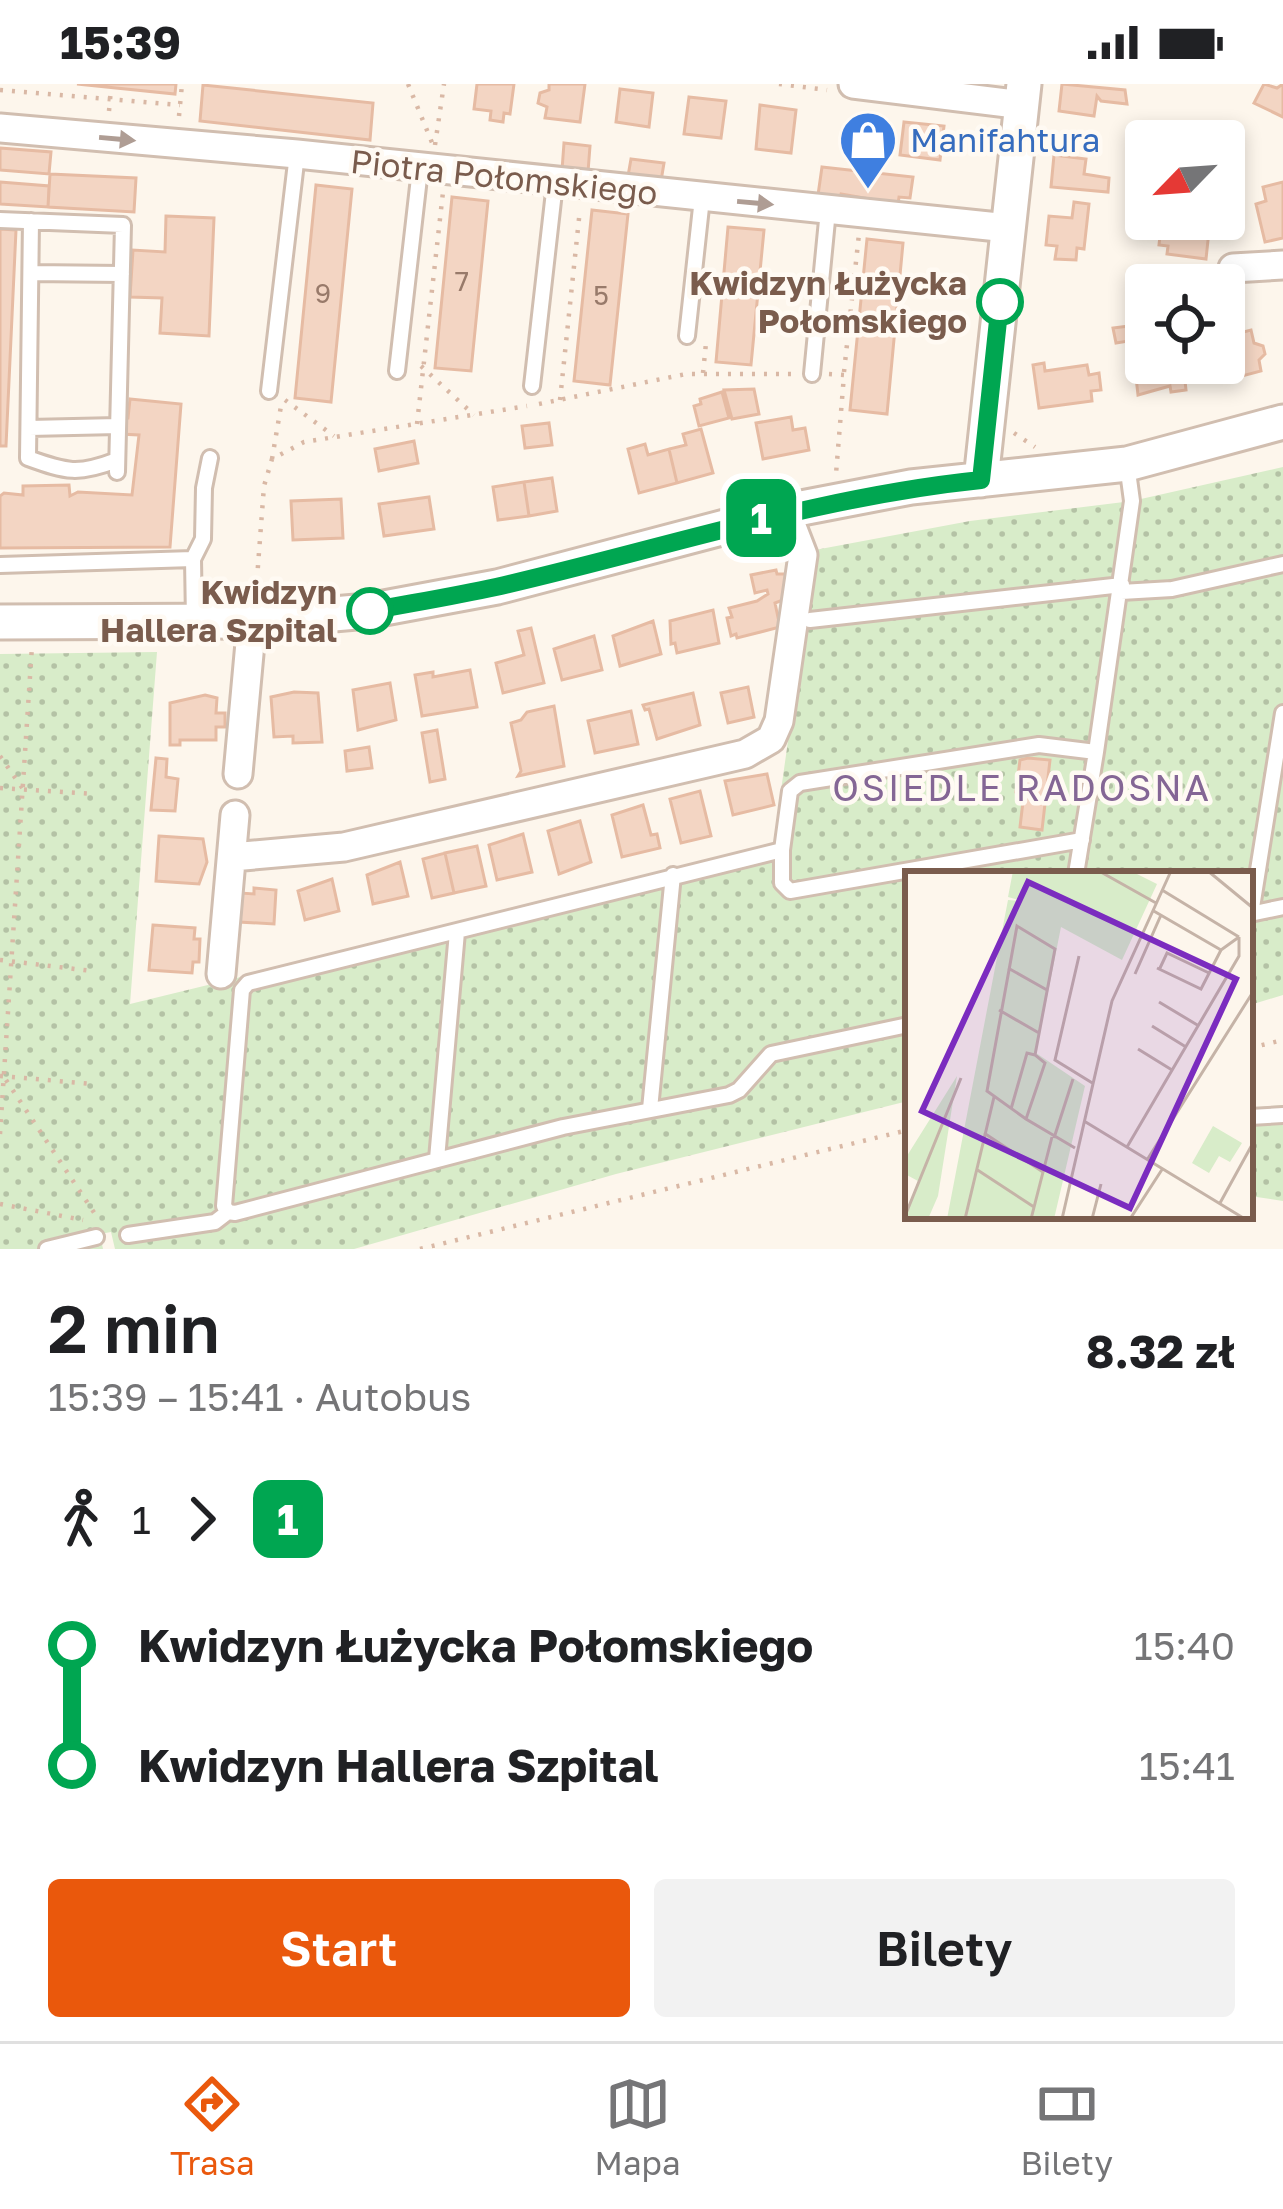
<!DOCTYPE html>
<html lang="pl">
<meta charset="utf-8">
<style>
:root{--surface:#fff;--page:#f2f2f2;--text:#202124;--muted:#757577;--line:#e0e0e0;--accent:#ea580c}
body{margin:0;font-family:"Golos Text",sans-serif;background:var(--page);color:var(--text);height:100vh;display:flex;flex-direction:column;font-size:45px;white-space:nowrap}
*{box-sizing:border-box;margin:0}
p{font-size:39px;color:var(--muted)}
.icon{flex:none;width:66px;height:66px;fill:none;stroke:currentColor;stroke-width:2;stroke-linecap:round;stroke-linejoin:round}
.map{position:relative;height:1165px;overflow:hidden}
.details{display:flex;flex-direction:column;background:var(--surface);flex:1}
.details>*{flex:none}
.badge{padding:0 24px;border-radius:18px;font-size:42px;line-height:78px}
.needle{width:78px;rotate:245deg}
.buttons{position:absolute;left:1125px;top:36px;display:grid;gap:24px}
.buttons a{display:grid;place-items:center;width:120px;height:120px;border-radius:12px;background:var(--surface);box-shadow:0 6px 18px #0003;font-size:60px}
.map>.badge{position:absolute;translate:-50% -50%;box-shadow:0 0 0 6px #fff}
.legs{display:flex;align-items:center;gap:18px;height:132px;padding:0 48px;font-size:39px}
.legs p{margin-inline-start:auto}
.overview{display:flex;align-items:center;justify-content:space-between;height:204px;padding:0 48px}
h1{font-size:66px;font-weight:600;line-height:90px}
.cta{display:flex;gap:24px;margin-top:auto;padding:24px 48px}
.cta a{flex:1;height:138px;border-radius:12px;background:var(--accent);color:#fff;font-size:48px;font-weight:600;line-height:138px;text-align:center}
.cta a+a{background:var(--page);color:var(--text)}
ul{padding:0 48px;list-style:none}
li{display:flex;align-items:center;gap:42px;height:120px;font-size:45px}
li i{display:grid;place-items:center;width:18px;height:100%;margin:0 15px;background:currentColor}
li i::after{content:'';width:30px;height:30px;margin:-15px;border:9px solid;border-radius:50%;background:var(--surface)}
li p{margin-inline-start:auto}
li:first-child i{background:linear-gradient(#0000 50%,currentColor 0)}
li:last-child i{background:linear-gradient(currentColor 50%,#0000 0)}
.status{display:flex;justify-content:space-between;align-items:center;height:84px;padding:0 60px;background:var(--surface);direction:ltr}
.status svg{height:33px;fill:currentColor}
.tabs{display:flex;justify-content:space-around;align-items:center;height:168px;border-top:3px solid var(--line);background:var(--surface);font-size:33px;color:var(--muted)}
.tabs a{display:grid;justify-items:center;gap:6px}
.tabs .on{color:var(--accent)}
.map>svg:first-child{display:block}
.park{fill:url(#park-dots)}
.building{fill:#f3d5c3;stroke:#e6bba3;stroke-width:3}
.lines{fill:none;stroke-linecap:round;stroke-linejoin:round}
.service-casing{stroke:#d1beb0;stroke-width:20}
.minor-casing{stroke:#d1beb0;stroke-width:33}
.tertiary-casing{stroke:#d1beb0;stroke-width:39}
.path{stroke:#d9b8a5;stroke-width:4.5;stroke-dasharray:3 9;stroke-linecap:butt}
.service{stroke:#fff;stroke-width:14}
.minor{stroke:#fff;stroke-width:27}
.tertiary{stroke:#fff;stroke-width:33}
.oneway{fill:#af9d94}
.line-1-casing{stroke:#fff;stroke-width:27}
.line-1{stroke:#00a651;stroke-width:18}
.stop-1-dot{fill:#fff;stroke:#00a651;stroke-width:6}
.labels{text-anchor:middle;stroke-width:9;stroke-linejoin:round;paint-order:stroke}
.number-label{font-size:27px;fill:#987a6a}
.shop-label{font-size:33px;fill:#366cbe;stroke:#fffaf3;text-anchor:start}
.street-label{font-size:33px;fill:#7a5c4d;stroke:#fffaf3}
.stop-label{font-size:33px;font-weight:bold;fill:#7a5c4d;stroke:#fffaf3;text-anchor:end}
.neighbourhood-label{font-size:36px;letter-spacing:3px;fill:#846695;stroke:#fffaf3}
.inset-road{fill:none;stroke:#c5b3a7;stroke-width:3}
.view{fill:#7b2cbf;fill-opacity:0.15;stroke:#7b2cbf;stroke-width:6}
.inset-edge{fill:none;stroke:#7a5c4d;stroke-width:6}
</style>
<div class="status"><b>15:39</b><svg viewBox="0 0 49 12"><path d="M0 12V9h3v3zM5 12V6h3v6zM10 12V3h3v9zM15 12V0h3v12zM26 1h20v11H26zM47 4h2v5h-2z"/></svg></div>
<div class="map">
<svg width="1283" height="1165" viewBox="0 0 1283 1165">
<defs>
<pattern id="park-dots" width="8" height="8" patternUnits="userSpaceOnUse" patternTransform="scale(3)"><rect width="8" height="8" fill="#d8ecc9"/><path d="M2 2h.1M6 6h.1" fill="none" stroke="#b4c2a5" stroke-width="1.8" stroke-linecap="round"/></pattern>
</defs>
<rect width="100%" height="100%" fill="#fdf6ec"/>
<path class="park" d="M 1283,383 L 1283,911 L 1250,921 L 1250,790 L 908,790 L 908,1017 L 616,1090 L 354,1165 L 115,1165 L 111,1148 L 100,1150 L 103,1165 L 0,1165 L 0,570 L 157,568 L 130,920 L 773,763 L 815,466 L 970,437 L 1132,417 Z
M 1283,1021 L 1283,1117 L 1250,1112 L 1250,1024 Z"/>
<path class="building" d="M 77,0 L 176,0 L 175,10 Z
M 477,0 L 514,0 L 510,30 L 504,29 L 503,38 L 490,36 L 491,27 L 474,25 Z
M 549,0 L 585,0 L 580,38 L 545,34 L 547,23 L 538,19 L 540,9 L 549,6 Z
M 1062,0 L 1125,6 L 1127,20 L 1101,17 L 1097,12 L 1094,32 L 1059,27 Z
M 1264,0 L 1277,4 L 1283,0 L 1283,33 L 1254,19 Z
M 203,1 L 373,19 L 370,56 L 200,37 Z
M 620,5 L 653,9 L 649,43 L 616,38 Z
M 689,13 L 726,17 L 721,54 L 684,50 Z
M 760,21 L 796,26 L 791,69 L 756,65 Z
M 904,38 L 944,42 L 940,76 L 900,71 Z
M 564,59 L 590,62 L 588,88 L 562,86 Z
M 0,64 L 51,68 L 49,90 L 0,86 Z
M 1054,71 L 1086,75 L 1084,90 L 1109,94 L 1108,108 L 1051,103 Z
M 631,75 L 664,79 L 661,97 L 628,92 Z
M 822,83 L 913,93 L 910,114 L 899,113 L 898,120 L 841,110 L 840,113 L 818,111 Z
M 50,90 L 136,94 L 134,128 L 48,123 Z
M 0,98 L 49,102 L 48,123 L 0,120 Z
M 1283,98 L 1283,154 L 1265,158 L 1256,120 L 1266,117 L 1263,103 Z
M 316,101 L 352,105 L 331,318 L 295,314 Z
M 452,113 L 488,117 L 471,287 L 435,284 Z
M 1074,118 L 1089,120 L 1084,165 L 1077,164 L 1076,176 L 1055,175 L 1057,162 L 1046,161 L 1049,132 L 1072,134 Z
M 592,126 L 628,130 L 610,301 L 574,297 Z
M 166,132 L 214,134 L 209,252 L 160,249 L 162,214 L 130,213 L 133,166 L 165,168 Z
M 1170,142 L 1209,147 L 1206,175 L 1167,170 L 1168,162 L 1159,161 L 1161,143 Z
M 728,143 L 764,146 L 751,281 L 716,278 Z
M 0,145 L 16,146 L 6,362 L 0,362 Z
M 867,155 L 903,159 L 887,330 L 850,326 Z
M 1145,240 L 1146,273 L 1134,275 L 1133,262 L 1128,257 L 1116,259 L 1113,244 Z
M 1251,246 L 1254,259 L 1263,262 L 1265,270 L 1259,276 L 1261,287 L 1227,296 L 1223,279 L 1224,253 Z
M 1146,273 L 1146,279 L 1183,279 L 1186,306 L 1171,308 L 1170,302 L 1138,311 L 1134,275 Z
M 1044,279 L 1045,287 L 1087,281 L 1089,291 L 1099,289 L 1101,306 L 1091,307 L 1092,317 L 1039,324 L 1033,281 Z
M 754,305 L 759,330 L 732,335 L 724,306 Z
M 722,308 L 729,334 L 699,342 L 694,322 L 701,320 L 700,315 Z
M 130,315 L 181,320 L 170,463 L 0,464 L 0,412 L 4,409 L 23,411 L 23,402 L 69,401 L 70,412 L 78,408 L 132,411 L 139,351 L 120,350 L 123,334 L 128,334 Z
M 791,333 L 793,346 L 805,344 L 809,366 L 763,375 L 756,339 Z
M 549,339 L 552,361 L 525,364 L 522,342 Z
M 701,345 L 713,389 L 677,399 L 669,365 L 686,361 L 683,350 Z
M 414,357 L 418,379 L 379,387 L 375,365 Z
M 645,360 L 648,371 L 669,365 L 677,399 L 639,409 L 628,365 Z
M 552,394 L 557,427 L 529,432 L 524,398 Z
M 524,398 L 529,432 L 498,436 L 493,403 Z
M 429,413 L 434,445 L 384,452 L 379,420 Z
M 341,415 L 343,454 L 293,456 L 291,417 Z
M 776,486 L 777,490 L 787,490 L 783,516 L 775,519 L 780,543 L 737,554 L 736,550 L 731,552 L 727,534 L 732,533 L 729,524 L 757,517 L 768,510 L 767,506 L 755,509 L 751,491 Z
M 713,526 L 719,559 L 677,569 L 675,559 L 671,560 L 670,537 Z
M 653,537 L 661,570 L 620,582 L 613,552 Z
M 531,544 L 544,599 L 503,609 L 496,579 L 524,571 L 518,547 Z
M 594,552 L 602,586 L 562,596 L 554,565 Z
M 470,586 L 477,623 L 422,632 L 415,591 L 433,588 L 433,593 Z
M 390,599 L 396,636 L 358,646 L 353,606 Z
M 748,603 L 754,633 L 728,639 L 721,609 Z
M 294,608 L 318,609 L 322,658 L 293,659 L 293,652 L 274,653 L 271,613 Z
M 693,609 L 700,641 L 657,655 L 649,625 L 645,626 L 643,621 Z
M 205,611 L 217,614 L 216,629 L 225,629 L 225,643 L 216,643 L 216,656 L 180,656 L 180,661 L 170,661 L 170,619 Z
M 554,622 L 564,682 L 518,692 L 521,687 L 511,639 L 521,636 L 527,628 Z
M 631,627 L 638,660 L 595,669 L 588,637 Z
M 437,646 L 445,695 L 430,698 L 422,649 Z
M 369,663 L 372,684 L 347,687 L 345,667 Z
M 156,674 L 167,675 L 166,693 L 178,695 L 175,727 L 151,726 Z
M 1028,674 L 1050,676 L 1042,746 L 1020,743 L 1024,709 L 1016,708 L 1020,676 Z
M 767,690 L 774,721 L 733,731 L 725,697 Z
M 700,707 L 711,752 L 681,759 L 670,715 Z
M 643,721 L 651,751 L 657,750 L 660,764 L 622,773 L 612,731 Z
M 580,737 L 591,778 L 559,790 L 548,747 Z
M 523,750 L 532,788 L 497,796 L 489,761 Z
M 159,752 L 203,755 L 207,778 L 199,800 L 156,797 Z
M 477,762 L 486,802 L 454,809 L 445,769 Z
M 445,769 L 454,809 L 432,814 L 423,775 Z
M 400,778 L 408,812 L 373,820 L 367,791 Z
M 332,795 L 339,827 L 305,836 L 298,807 Z
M 254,804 L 276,806 L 274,840 L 239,838 L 241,809 L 254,810 Z
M 153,841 L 195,844 L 194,855 L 200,855 L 199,878 L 193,878 L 192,889 L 149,886 Z"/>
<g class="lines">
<defs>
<path id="service" d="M 0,136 L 123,141 L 117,388
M 31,137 L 28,374 C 67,388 78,391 117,376
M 31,189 L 122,190
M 687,252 L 702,114
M 397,287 L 420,85
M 812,290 L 828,126
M 532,302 L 555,99
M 269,307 L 297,70
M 29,344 L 118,342
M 0,481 L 193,475
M 1121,508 L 1172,505 L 1283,480
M 810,536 L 1122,501
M 194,537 L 193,475 L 203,455 L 204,404 L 210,374
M 782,766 L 782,799 L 790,807 L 1082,756
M 1076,790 L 1096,668
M 1250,830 L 1283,823
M 1251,830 L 1283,629
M 908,941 L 771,970 L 739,1006 L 729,1011 L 563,1043 L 235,1129 L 228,1128 L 224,1122 L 242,906 L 248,899 L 782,766 L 790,707 L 800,699 L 1039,661 L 1096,668 L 1132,417 L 1127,380
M 650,1025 L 673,791
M 1250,1033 L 1283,1031
M 437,1075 L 457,848
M 128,1151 L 215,1138 L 228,1128
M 47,1165 L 96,1153"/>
<path id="minor" d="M 853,0 L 1023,21
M 0,44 L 297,70 L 1008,144
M 1233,184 L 1283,181
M 238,690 L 252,537
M 232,773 L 344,763 L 745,670 L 771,655 L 779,637 L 803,471 L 786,427
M 221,890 L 235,731"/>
<path id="tertiary" d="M 981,396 L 1024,0
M 0,538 L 252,537 L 368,527 L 497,503 L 786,427 L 911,403 L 1127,380 L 1283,338"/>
</defs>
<use href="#service" class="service-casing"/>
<use href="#minor" class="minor-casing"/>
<use href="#tertiary" class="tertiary-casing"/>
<path class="path" d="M 408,0 L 433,61
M 779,0 L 827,6
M 0,6 L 180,21
M 109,27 L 111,5
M 179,32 L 182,0
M 435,61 L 444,0
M 421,282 L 474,331
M 844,288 L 859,150
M 703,289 L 706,259
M 829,290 L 844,291 L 836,390
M 285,316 L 334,352
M 560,316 L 580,125
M 539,320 L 686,290 L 794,290
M 417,340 L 443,108
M 1014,349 L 1035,363
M 272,375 L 281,322
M 256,508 L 264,402 L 272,375 L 304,358 L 527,322
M 0,672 L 23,705
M 0,704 L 94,710
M 0,876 L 92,887
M 1250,964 L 1283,956
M 0,992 L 93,1000
M 6,996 L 99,1136
M 0,1050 L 32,562
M 0,1120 L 83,1136
M 420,1165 L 908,1046"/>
<use href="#service" class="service"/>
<use href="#minor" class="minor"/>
<use href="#tertiary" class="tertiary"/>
</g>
<defs><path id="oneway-solid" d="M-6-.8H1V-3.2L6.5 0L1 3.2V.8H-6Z" transform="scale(3)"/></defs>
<g class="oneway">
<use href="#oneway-solid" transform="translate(117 55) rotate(5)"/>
<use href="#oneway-solid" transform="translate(755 119) rotate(5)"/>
</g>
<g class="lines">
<defs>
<path id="line-1" d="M 370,527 C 412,519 455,512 496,503 C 659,466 815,413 981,396 L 1000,218"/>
</defs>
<use href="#line-1" class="line-1-casing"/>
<use href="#line-1" class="line-1"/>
</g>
<defs>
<symbol id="shop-pin" viewBox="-11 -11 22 30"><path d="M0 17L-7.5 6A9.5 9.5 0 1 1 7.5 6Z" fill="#3f7fe0" stroke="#fffaf3"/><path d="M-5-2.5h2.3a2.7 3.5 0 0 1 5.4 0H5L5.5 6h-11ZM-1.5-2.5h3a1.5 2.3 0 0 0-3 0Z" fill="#fff"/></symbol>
</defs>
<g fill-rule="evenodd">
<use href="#shop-pin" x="835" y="23" width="66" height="90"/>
</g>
<g class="stop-1-dot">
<circle cx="1000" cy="218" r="21"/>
<circle cx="370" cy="527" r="21"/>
</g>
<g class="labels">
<g class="number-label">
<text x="462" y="207">7</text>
<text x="323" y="219">9</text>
<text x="601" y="221">5</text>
</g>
<g class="shop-label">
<text x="910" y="68">Manifahtura</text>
</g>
<g class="street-label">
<text transform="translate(504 93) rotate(6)" y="12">Piotra Połomskiego</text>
</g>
<g class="stop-label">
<text x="967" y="211">Kwidzyn Łużycka<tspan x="967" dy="38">Połomskiego</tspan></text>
<text x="337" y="520">Kwidzyn<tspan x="337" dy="38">Hallera Szpital</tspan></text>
</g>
<g class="neighbourhood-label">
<text x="1022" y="717">OSIEDLE RADOSNA</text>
</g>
</g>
<g transform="translate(905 787)">
<rect width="348" height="348" fill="#fdf6ec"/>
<path d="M 108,0 L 226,0 L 252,13 L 217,89 L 156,56 L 131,182 L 180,215 L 149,348 L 42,348 L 103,29 L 117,30 L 103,26 ZM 52,205 L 33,325 L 23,348 L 0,348 L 13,310 L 0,303 L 0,288 Z" fill="#d8ecc9"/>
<path d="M 308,255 L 337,272 L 325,291 L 314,285 L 304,302 L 287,292 Z" fill="#d8ecc9"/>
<path class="inset-road" d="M 194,0 L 251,32M 303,0 L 348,37M 257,19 L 334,66M 247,39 L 316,79 L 334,66M 174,85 L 150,189 L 189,213M 103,97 L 142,119M 252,97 L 296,118 L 316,79M 255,97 L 262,82 L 304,102M 230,103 L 256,44M 254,131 L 294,155M 94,139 L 134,162M 247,155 L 281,176M 233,178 L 267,199M 106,238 L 122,182 L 130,184M 121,248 L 82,220 L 112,55 L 150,78 L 130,184 L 140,192 L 121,248 L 170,277M 179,250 L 340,348M 79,262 L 138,301M 149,267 L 168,208M 222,276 L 334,85 L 334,66M 242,289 L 348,121M 71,298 L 129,336M 315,332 L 348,272M 0,345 L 56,207M 60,348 L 89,226M 126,348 L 147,266M 157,348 L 207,130 L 266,0M 187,348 L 196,313M 225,348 L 258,297"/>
<path class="view" d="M 123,11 L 331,108 L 225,337 L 17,240 Z"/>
<rect width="348" height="348" class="inset-edge"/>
</g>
</svg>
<div class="buttons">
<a><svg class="needle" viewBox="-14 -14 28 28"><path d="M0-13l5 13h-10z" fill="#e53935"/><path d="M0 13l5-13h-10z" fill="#757577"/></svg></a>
<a><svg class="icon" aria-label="locate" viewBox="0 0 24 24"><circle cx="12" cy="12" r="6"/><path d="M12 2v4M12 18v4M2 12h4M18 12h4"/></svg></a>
</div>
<b class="badge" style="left:761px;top:434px;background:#00a651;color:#fff">1</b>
</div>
<section class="details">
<div class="overview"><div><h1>2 min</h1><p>15:39 – 15:41 · Autobus</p></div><b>8.32 zł</b></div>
<div class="legs"><svg class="icon" aria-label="walk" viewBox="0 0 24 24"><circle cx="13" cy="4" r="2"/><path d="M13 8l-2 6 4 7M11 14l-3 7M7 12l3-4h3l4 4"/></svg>1<svg class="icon" aria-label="forward" viewBox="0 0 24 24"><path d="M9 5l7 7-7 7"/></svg><b class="badge" style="background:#00a651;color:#fff">1</b></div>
<ul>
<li><i style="color:#00a651"></i><b>Kwidzyn Łużycka Połomskiego</b><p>15:40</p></li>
<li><i style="color:#00a651"></i><b>Kwidzyn Hallera Szpital</b><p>15:41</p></li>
</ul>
<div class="cta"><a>Start</a><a>Bilety</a></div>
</section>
<nav class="tabs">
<a class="on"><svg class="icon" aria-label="directions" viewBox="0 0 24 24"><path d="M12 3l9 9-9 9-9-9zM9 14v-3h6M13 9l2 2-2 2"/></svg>Trasa</a>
<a><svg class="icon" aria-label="map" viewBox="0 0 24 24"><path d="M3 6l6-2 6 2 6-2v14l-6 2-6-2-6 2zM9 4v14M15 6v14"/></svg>Mapa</a>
<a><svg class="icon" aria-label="tickets" viewBox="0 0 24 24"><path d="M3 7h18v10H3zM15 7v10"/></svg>Bilety</a>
</nav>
